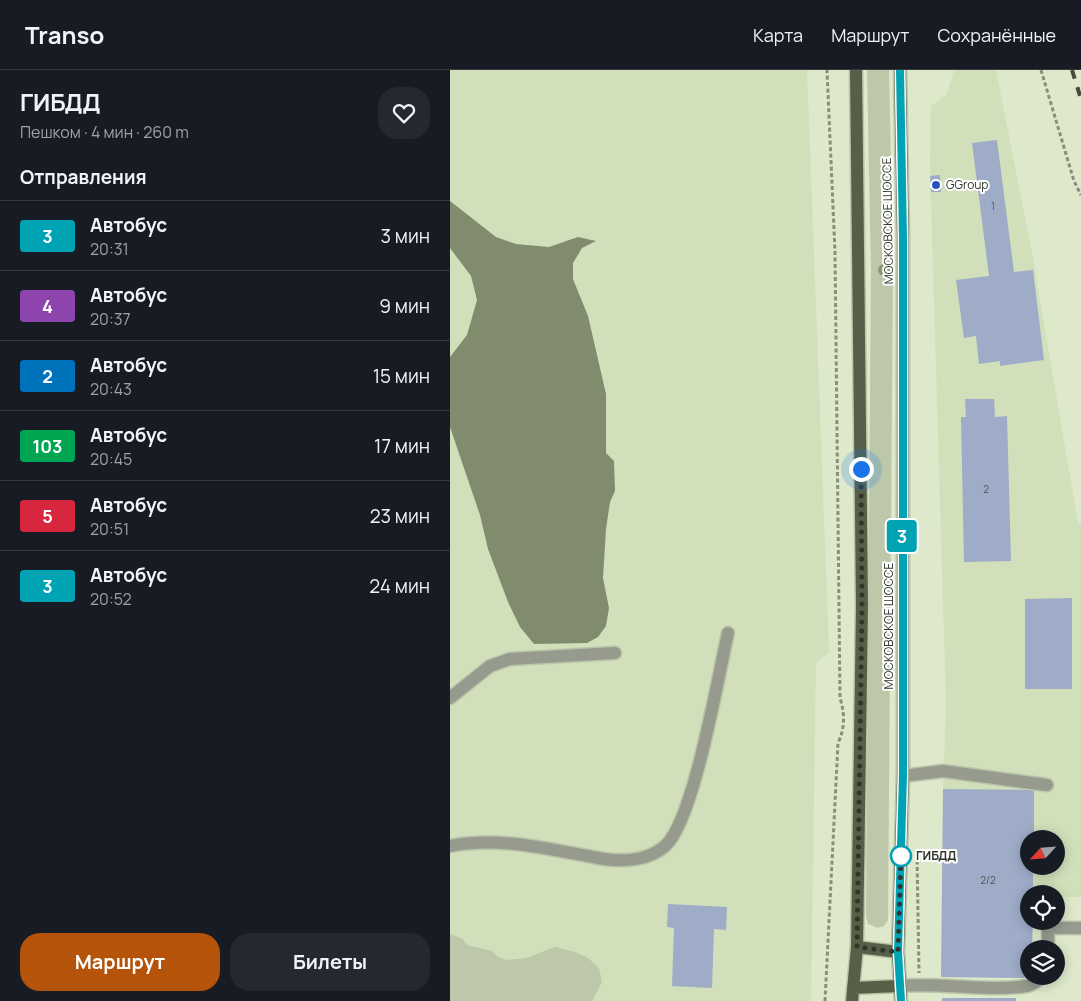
<!DOCTYPE html>
<html lang="ru">
<meta charset="utf-8">
<style>
:root{--surface:#171b24;--page:#242831;--text:#f1f3f6;--muted:#9ea1a6;--line:#363941;--accent:#b45309}
body{margin:0;font-family:Manrope,sans-serif;background:var(--page);color:var(--text);height:100vh;display:flex;flex-direction:column;font-size:19px;white-space:nowrap}
*{box-sizing:border-box;margin:0}
p{font-size:16px;color:var(--muted)}
.icon{flex:none;width:28px;height:28px;fill:none;stroke:currentColor;stroke-width:2;stroke-linecap:round;stroke-linejoin:round}
.map{position:relative;flex:1;overflow:hidden}
.panel{display:flex;flex-direction:column;background:var(--surface);width:450px}
.panel>*{flex:none}
.badge{padding:0 10px;border-radius:4px;font-size:18px;line-height:32px}
.needle{width:32px;rotate:244deg}
.controls{position:absolute;left:570px;top:760px;display:grid;gap:10px}
.controls a{display:grid;place-items:center;width:45px;height:45px;border-radius:50%;background:var(--surface);box-shadow:0 2px 12px #0003;font-size:25px}
.you{position:absolute;width:25px;height:25px;margin:-12px;border:4px solid #fff;border-radius:50%;background:#1a73e8;box-shadow:0 0 0 8px #1a73e833}
.map>.badge{position:absolute;translate:-50% -50%;box-shadow:0 0 0 2px #fff}
h2{padding:0 20px;font-size:19px;line-height:45px}
.round{display:grid;place-items:center;flex:none;width:52px;height:52px;border-radius:20px;background:var(--page)}
.headline{display:flex;align-items:center;justify-content:space-between;height:85px;padding:0 20px}
h1{font-size:24px;font-weight:700;line-height:38px}
.cta{display:flex;gap:10px;margin-top:auto;padding:10px 20px}
.cta a{flex:1;height:58px;border-radius:20px;background:var(--accent);color:#fff;font-size:20px;font-weight:700;line-height:58px;text-align:center}
.cta a+a{background:var(--page);color:var(--text)}
ul{padding:0;list-style:none}
li{display:flex;align-items:center;gap:15px;height:70px;padding:0 20px;border-top:1px solid var(--line)}
li div{flex:1}
li b{display:block;font-size:19px}
li em{font-style:normal}
li .badge{min-width:55px;font-weight:700;text-align:center}
header{display:flex;align-items:center;gap:30px;box-sizing:border-box;height:70px;padding:0 25px;background:var(--surface);border-bottom:1px solid var(--line)}
header strong{font-size:24px}
nav{display:flex;gap:28px;margin-inline-start:auto;font-size:18px}
main{display:flex;flex:1;min-height:0}
.map>svg:first-child{display:block}
.built{fill:#d1dfba}
.green{fill:#bcc8a9}
.water{fill:#808c6d}
.building{fill:#9eacc8}
.lines{fill:none;stroke-linecap:round;stroke-linejoin:round}
.minor-casing{stroke:#bbc5aa;stroke-width:15}
.major-casing{stroke:#bbc5aa;stroke-width:15}
.path{stroke:#88907b;stroke-width:3;stroke-dasharray:4 2.5;stroke-linecap:butt}
.minor{stroke:#969b8e;stroke-width:12}
.major{stroke:#565f48;stroke-width:12}
.rail{stroke:#454a3d;stroke-width:4;stroke-dasharray:9 9;stroke-linecap:butt}
.tree{fill:#8a996f}
.line-casing{stroke:#fff;stroke-width:11}
.line{stroke:#00a3b4;stroke-width:8}
.walk{stroke:#31352a;stroke-width:5;stroke-dasharray:0 9}
.poi-dot{fill:#2753c1;stroke:#fff;stroke-width:2}
.stop-dot{fill:#fff;stroke:#00a3b4;stroke-width:2.5}
.labels{text-anchor:middle;stroke-width:4;stroke-linejoin:round;paint-order:stroke}
.number-label{font-size:10px;fill:#4c5352}
.poi-label{font-size:12px;fill:#31352a;stroke:#fff;text-anchor:start}
.street-label{font-size:12px;fill:#31352a;stroke:#fff}
.stop-label{font-size:12px;font-weight:bold;fill:#31352a;stroke:#fff;text-anchor:start}
</style>
<header>
<strong>Transo</strong>
<nav><a>Карта</a><a>Маршрут</a><a>Сохранённые</a></nav>
</header>
<main>
<section class="panel">
<div class="headline"><div><h1>ГИБДД</h1><p>Пешком · 4 мин · 260 m</p></div><a class="round"><svg class="icon" aria-label="heart" viewBox="0 0 24 24"><path d="M12 20l-8-8c-3-5 5-10 8-4 3-6 11-1 8 4z"/></svg></a></div>
<h2>Отправления</h2>
<ul>
<li><span class="badge" style="background:#00a3b4;color:#fff">3</span><div><b>Автобус</b><p>20:31</p></div><em>3 мин</em></li>
<li><span class="badge" style="background:#8e44ad;color:#fff">4</span><div><b>Автобус</b><p>20:37</p></div><em>9 мин</em></li>
<li><span class="badge" style="background:#0072bc;color:#fff">2</span><div><b>Автобус</b><p>20:43</p></div><em>15 мин</em></li>
<li><span class="badge" style="background:#00a651;color:#fff">103</span><div><b>Автобус</b><p>20:45</p></div><em>17 мин</em></li>
<li><span class="badge" style="background:#d7263d;color:#fff">5</span><div><b>Автобус</b><p>20:51</p></div><em>23 мин</em></li>
<li><span class="badge" style="background:#00a3b4;color:#fff">3</span><div><b>Автобус</b><p>20:52</p></div><em>24 мин</em></li>
</ul>
<div class="cta"><a>Маршрут</a><a>Билеты</a></div>
</section>
<div class="map">
<svg width="631" height="931" viewBox="0 0 631 931">
<rect width="100%" height="100%" fill="#dde9ca"/>
<path class="built" d="M 0,0 L 357,0 L 379,582 L 366,593 L 361,931 L 0,931 Z
M 504,0 L 546,0 L 581,177 L 628,453 L 631,453 L 631,827 L 606,827 L 606,824 L 583,824 L 583,796 L 606,796 L 606,769 L 584,769 L 493,719 L 496,634 L 480,95 L 481,36 L 497,24 Z"/>
<path class="green" d="M 417,0 L 439,0 L 443,198 L 438,850 L 434,856 L 428,858 L 418,854 L 416,847 L 421,199 Z
M 0,864 L 13,869 L 17,875 L 42,881 L 48,887 L 57,890 L 76,888 L 105,877 L 125,882 L 138,888 L 149,898 L 152,912 L 142,931 L 0,931 Z"/>
<path class="water" d="M 0,131 L 46,167 L 66,174 L 99,177 L 128,167 L 146,171 L 132,178 L 123,193 L 123,209 L 138,246 L 156,324 L 156,383 L 164,391 L 165,421 L 160,432 L 156,459 L 153,508 L 159,538 L 156,556 L 148,567 L 137,573 L 84,574 L 70,557 L 58,532 L 38,479 L 30,445 L 0,357 L 0,287 L 17,265 L 27,230 L 21,206 L 0,178 Z"/>
<path class="building" d="M 547,70 L 564,202 L 583,200 L 594,290 L 550,296 L 550,291 L 529,294 L 526,266 L 514,268 L 506,210 L 539,206 L 522,73 Z
M 490,105 L 491,122 L 481,122 L 480,106 Z
M 515,329 L 544,329 L 545,347 L 557,346 L 561,491 L 514,492 L 511,347 L 516,347 Z
M 622,528 L 622,619 L 575,619 L 575,529 Z
M 493,719 L 584,720 L 584,769 L 579,769 L 579,796 L 583,796 L 583,824 L 579,824 L 579,851 L 583,851 L 582,879 L 579,879 L 579,908 L 491,907 Z
M 218,834 L 277,837 L 276,860 L 264,859 L 262,918 L 222,916 L 224,858 L 217,857 Z
M 492,928 L 566,928 L 566,931 L 492,931 Z"/>
<g class="lines">
<defs>
<path id="minor" d="M 0,628 L 40,596 L 60,589 L 165,583
M 453,706 L 493,701 L 597,715
M 0,776 C 54,766 101,780 154,789 C 175,792 199,790 215,776 C 244,751 268,606 278,563
M 598,879 L 598,858 L 631,858
M 449,916 C 490,912 535,922 577,916 C 583,915 589,909 594,906"/>
<path id="major" d="M 450,0 L 453,168 L 453,706 L 448,882 L 451,931
M 407,877 L 448,882
M 403,918 L 449,916
M 402,931 L 407,877 L 412,535 L 406,0"/>
</defs>
<use href="#minor" class="minor-casing"/>
<use href="#major" class="major-casing"/>
<path class="path" d="M 591,0 L 624,111 L 631,125
M 467,784 L 469,903
M 375,931 L 388,673 C 395,658 395,644 390,628 L 385,182 L 377,0"/>
<use href="#minor" class="minor"/>
<use href="#major" class="major"/>
<path class="rail" d="M 622,0 L 631,29"/>
</g>
<circle class="tree" cx="434" cy="200" r="6"/>
<g class="lines">
<defs>
<path id="line" d="M 450,0 L 453,168 L 453,706 L 448,882 L 451,931"/>
</defs>
<use href="#line" class="line-casing"/>
<use href="#line" class="line"/>
<path class="walk" d="M 411,399 L 412,535 L 407,877 L 448,882 L 451,786"/>
</g>
<circle class="poi-dot" cx="486" cy="115" r="5"/>
<circle class="stop-dot" cx="451" cy="786" r="10"/>
<g class="labels">
<g class="number-label">
<text x="543" y="140">1</text>
<text x="536" y="423">2</text>
<text x="538" y="814">2/2</text>
</g>
<g class="poi-label">
<text x="496" y="119">GGroup</text>
</g>
<g class="street-label">
<text transform="translate(438 151) rotate(-91)" y="4">МОСКОВСКОЕ ШОССЕ</text>
<text transform="translate(439 556) rotate(-90)" y="4">МОСКОВСКОЕ ШОССЕ</text>
</g>
<g class="stop-label">
<text x="466" y="790">ГИБДД</text>
</g>
</g>
</svg>
<div class="controls">
<a><svg class="needle" viewBox="-14 -14 28 28"><path d="M0-13l5 13h-10z" fill="#e53935"/><path d="M0 13l5-13h-10z" fill="#9ea1a6"/></svg></a>
<a><svg class="icon" aria-label="locate" viewBox="0 0 24 24"><circle cx="12" cy="12" r="6"/><path d="M12 2v4M12 18v4M2 12h4M18 12h4"/></svg></a>
<a><svg class="icon" aria-label="layers" viewBox="0 0 24 24"><path d="M12 4l9 5-9 5-9-5zM3 14l9 5 9-5"/></svg></a>
</div>
<div class="you" style="left:411px;top:399px"></div>
<b class="badge" style="left:452px;top:466px;background:#00a3b4;color:#fff">3</b>
</div>
</main>
